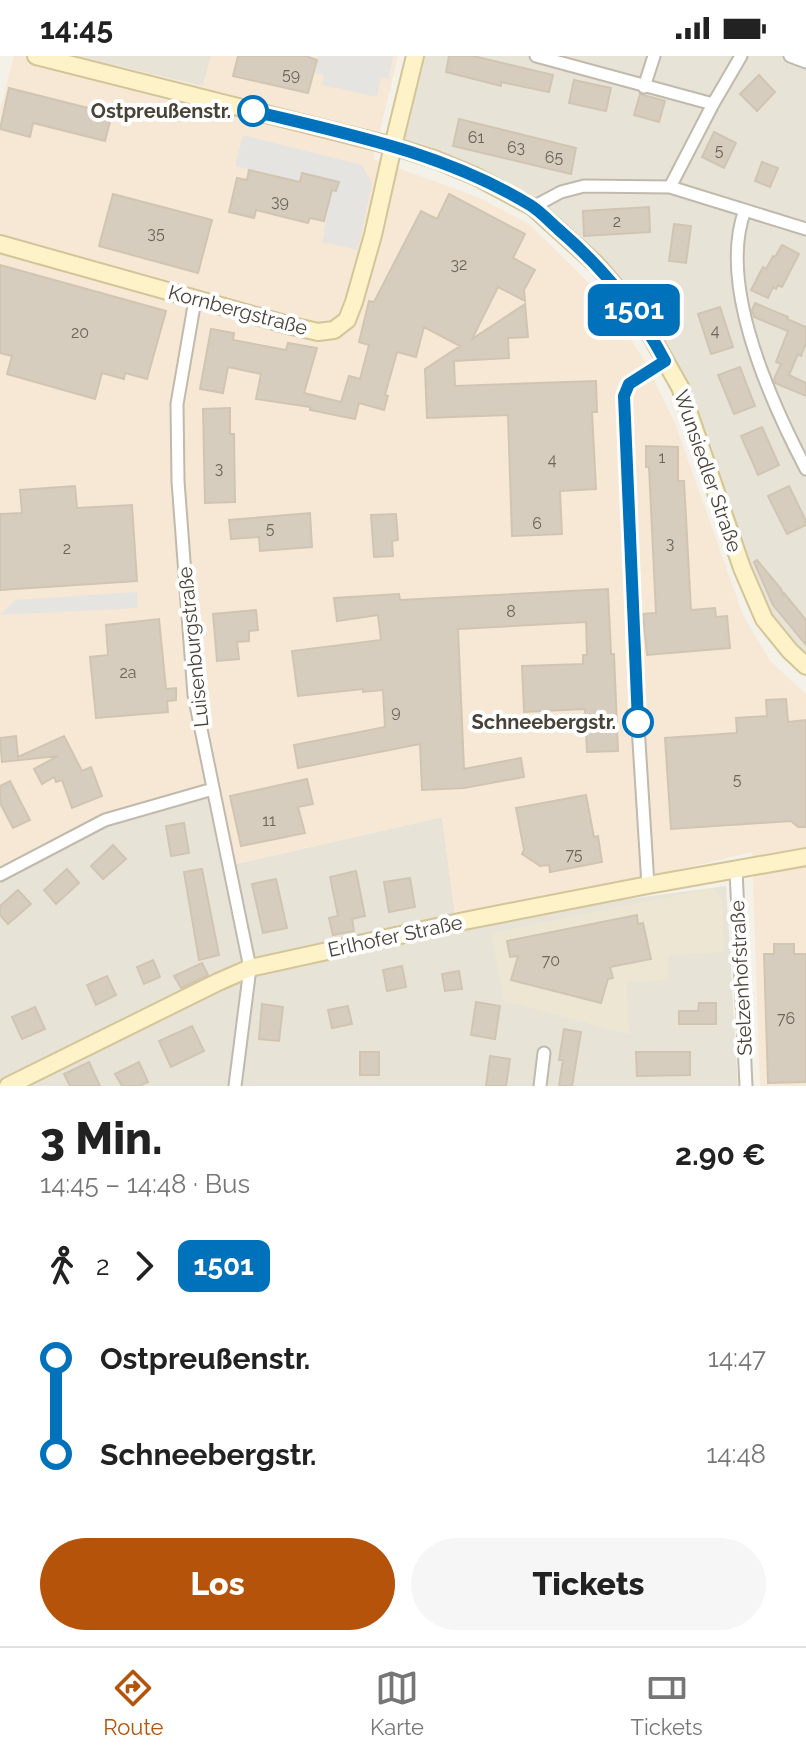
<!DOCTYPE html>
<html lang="de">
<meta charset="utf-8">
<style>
:root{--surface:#fff;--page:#f6f6f6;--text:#222;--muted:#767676;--line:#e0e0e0;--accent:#b45309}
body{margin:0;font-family:Raleway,sans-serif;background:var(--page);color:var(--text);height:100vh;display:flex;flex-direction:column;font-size:30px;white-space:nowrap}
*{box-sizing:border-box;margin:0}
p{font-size:26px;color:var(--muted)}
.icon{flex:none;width:44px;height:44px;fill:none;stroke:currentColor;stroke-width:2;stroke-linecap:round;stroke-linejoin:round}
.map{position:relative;height:1030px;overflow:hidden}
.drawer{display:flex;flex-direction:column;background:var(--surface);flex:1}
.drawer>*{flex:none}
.badge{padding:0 16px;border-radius:12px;font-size:28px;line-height:52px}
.map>.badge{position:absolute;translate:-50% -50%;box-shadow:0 0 0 4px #fff}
.legs{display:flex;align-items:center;gap:12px;height:88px;padding:0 40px;font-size:26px}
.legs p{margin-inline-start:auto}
.summary{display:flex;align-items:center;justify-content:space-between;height:136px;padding:0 40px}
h1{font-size:44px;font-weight:800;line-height:60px}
.cta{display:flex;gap:16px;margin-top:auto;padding:16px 40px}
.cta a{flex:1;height:92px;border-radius:48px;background:var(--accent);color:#fff;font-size:32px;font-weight:800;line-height:92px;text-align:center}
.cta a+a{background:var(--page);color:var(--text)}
ul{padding:0 40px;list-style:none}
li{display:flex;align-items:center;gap:28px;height:96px;font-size:30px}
li i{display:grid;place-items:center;width:12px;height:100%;margin:0 10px;background:currentColor}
li i::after{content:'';width:20px;height:20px;margin:-10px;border:6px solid;border-radius:50%;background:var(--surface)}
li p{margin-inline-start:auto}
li:first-child i{background:linear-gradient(#0000 50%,currentColor 0)}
li:last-child i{background:linear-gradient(currentColor 50%,#0000 0)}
.status{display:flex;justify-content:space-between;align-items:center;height:56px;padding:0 40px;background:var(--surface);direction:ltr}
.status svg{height:22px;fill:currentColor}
.menu{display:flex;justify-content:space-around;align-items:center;height:112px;border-top:2px solid var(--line);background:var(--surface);font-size:22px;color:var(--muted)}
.menu a{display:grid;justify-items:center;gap:4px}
.menu .current{color:var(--accent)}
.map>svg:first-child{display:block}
.residential{fill:#e8e3d7}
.commercial{fill:#f6e8d5}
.education{fill:#ede6d3}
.parking{fill:#e6e4e1}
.building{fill:#d6cdbf;stroke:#d1c5b2;stroke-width:2}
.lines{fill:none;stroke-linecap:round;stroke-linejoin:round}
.street-casing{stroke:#c0b9ac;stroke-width:15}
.secondary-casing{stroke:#d4c599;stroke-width:20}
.street{stroke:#fff;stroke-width:11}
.secondary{stroke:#fef2c9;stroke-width:16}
.line-1-casing{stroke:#fff;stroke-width:18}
.line-1{stroke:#0072bc;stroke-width:12}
.stop-1-dot{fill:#fff;stroke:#0072bc;stroke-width:4}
.labels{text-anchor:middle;stroke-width:8;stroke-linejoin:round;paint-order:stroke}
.number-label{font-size:16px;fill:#6c6559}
.stop-label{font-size:20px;font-weight:bold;fill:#484237;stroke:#fff;text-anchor:end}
.street-label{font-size:20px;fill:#484237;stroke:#fff}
</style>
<div class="status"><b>14:45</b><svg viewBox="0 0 49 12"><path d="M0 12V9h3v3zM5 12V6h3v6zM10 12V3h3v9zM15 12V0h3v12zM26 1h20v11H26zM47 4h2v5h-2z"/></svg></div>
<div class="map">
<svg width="806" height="1030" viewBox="0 0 806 1030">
<rect width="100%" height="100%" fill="#f4f1e9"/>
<path class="residential" d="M 74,0 L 211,0 L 203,30 Z
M 414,0 L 806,0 L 806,618 L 759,565 L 677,334 L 634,262 L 564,181 L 529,153 L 476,123 L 390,93 Z
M 215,733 L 232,809 L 442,761 L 456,866 L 726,830 L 738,1030 L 0,1030 L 0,812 L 80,772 Z"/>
<path class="commercial" d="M 14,0 L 74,0 L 203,30 L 211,0 L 398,0 L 373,103 L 475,140 L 528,167 L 596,234 L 642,300 L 675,367 L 743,559 L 770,605 L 806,638 L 806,1030 L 760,1030 L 752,796 L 456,867 L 442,761 L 231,809 L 215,733 L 80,772 L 0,812 L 0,54 Z"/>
<path class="education" d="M 713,832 L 722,842 L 724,896 L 669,899 L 668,924 L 627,926 L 629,978 L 504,945 L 491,877 Z"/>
<path class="parking" d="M 318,0 L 393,0 L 389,23 L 381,22 L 377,41 L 322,29 L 324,19 L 315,17 Z
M 243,79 L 362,109 L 372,127 L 358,194 L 322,186 L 332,134 L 336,135 L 338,126 L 303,117 L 300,126 L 235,110 Z
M 137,536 L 138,552 L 1,559 L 15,544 Z"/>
<path class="building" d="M 238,0 L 306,0 L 317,4 L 308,37 L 233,20 Z
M 449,0 L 473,0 L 553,19 L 549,36 L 501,26 L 501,30 L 446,16 Z
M 759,19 L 775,36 L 757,55 L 740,38 Z
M 574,24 L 611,32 L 606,55 L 569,47 Z
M 9,32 L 112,58 L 105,85 L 33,67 L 30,81 L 0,73 Z
M 640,38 L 665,45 L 659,66 L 634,59 Z
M 459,63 L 576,92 L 571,118 L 453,90 Z
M 714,76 L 736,87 L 724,112 L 702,101 Z
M 762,106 L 778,112 L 770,131 L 755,125 Z
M 249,114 L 300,126 L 302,117 L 339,126 L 336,135 L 332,134 L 324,165 L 310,162 L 308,167 L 256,154 L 254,162 L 229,156 L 237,122 L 247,124 Z
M 113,138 L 212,164 L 198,217 L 99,190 Z
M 449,138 L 525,178 L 513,202 L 535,214 L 524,234 L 525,245 L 498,231 L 472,283 L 525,248 L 528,281 L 508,282 L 509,302 L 454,305 L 455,330 L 596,325 L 597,356 L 592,356 L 596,433 L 560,435 L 562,478 L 512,480 L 508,359 L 427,362 L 425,313 L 460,290 L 424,271 L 416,301 L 397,296 L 385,339 L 388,340 L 384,354 L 359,347 L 355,363 L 310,354 L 310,351 L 256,343 L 261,318 L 228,311 L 223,337 L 200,333 L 211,273 L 234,277 L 233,284 L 286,294 L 288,287 L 317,292 L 304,337 L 341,346 L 349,320 L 360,323 L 369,289 L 359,286 L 369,245 L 374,246 L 421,155 L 437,163 Z
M 649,151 L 650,176 L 584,180 L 583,155 Z
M 674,168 L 691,170 L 686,207 L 669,205 Z
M 782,189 L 799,198 L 782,231 L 778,229 L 776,233 L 773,231 L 768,242 L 751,234 L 763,211 L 766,213 L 773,200 L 775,201 Z
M 0,209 L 166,255 L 147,323 L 125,317 L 124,323 L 102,317 L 95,343 L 7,318 L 12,300 L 0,297 Z
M 755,247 L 788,261 L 787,263 L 806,271 L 806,287 L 801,300 L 798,298 L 789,319 L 806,327 L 806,340 L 775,327 L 774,323 L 781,308 L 776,306 L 788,275 L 754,261 L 752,254 Z
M 720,251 L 733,291 L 711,298 L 698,258 Z
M 740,311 L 755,350 L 734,358 L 718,319 Z
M 230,352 L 230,378 L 234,378 L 235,446 L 205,447 L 203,353 Z
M 762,371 L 779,409 L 758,419 L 741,380 Z
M 646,390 L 678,391 L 678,425 L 684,425 L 691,554 L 715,552 L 716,561 L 727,560 L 730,592 L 647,599 L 643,558 L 656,557 L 649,411 L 646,411 Z
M 75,430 L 77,452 L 132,449 L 137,525 L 0,534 L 0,458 L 22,457 L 20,434 Z
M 789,430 L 806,465 L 806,469 L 787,478 L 768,440 Z
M 310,457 L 312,491 L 260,495 L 259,481 L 231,483 L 229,464 Z
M 396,458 L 398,484 L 392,485 L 393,500 L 374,501 L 371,459 Z
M 757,504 L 781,533 L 783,539 L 784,537 L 806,564 L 806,589 L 773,549 L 754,506 Z
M 608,533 L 611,598 L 614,598 L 618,695 L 587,696 L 585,653 L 524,656 L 522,610 L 583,608 L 583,599 L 587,599 L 586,566 L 458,573 L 464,713 L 521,702 L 524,721 L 464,732 L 422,734 L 420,688 L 298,712 L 294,689 L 385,671 L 383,634 L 363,636 L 363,633 L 298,640 L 292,595 L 381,584 L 378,559 L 337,565 L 334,542 L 399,538 L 400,544 Z
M 256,554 L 258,574 L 249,575 L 249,585 L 237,586 L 239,603 L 217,605 L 213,558 Z
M 159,563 L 166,633 L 176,632 L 176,644 L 167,645 L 168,656 L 96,662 L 90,601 L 108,599 L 106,569 Z
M 786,643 L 788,666 L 806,664 L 806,771 L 798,771 L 791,765 L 671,773 L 665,682 L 737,677 L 736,662 L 767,660 L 766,644 Z
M 16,680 L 18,701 L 64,680 L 82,715 L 91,711 L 102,740 L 72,752 L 62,724 L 56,726 L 54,721 L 42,728 L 34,713 L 58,700 L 2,706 L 0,682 Z
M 307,723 L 313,748 L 298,751 L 305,777 L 241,790 L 230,740 Z
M 10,725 L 30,764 L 13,772 L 0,747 L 0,730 Z
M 586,739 L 594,781 L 598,780 L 602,806 L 550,816 L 549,809 L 540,810 L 522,798 L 524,794 L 516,752 Z
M 184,767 L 189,797 L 171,800 L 166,770 Z
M 113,789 L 126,803 L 103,823 L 91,810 Z
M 67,813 L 79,827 L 56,848 L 44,834 Z
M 202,813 L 219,899 L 199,904 L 184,816 Z
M 356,815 L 365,860 L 352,863 L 354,875 L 333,879 L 329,862 L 338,860 L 330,821 Z
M 410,822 L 415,851 L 389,856 L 384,826 Z
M 276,823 L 287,872 L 263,877 L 252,828 Z
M 18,834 L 31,848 L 8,868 L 0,859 L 0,850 Z
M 637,859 L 638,868 L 643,867 L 651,903 L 610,911 L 613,922 L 608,923 L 601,947 L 511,924 L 518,900 L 510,901 L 507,885 Z
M 774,888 L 794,888 L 794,898 L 806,898 L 806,1026 L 768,1027 L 764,898 L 774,898 Z
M 153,904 L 160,921 L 144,928 L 137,911 Z
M 202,907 L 208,919 L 181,932 L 174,920 Z
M 402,910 L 406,931 L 387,935 L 383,914 Z
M 459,915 L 462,933 L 445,935 L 442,918 Z
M 107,920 L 116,939 L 96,949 L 87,929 Z
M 476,946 L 500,950 L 495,983 L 471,979 Z
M 699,947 L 716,947 L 716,968 L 679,968 L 679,955 L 698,955 Z
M 262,948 L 283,951 L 279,985 L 259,983 Z
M 348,950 L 352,968 L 332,972 L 328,954 Z
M 35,951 L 45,973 L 22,983 L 12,961 Z
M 192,970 L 204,995 L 171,1011 L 159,985 Z
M 564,973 L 581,976 L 572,1030 L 559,1030 L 563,1004 L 559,1004 Z
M 360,996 L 379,996 L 379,1019 L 360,1019 Z
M 636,996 L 690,996 L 690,1019 L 637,1020 Z
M 490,1000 L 510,1003 L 506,1030 L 486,1030 Z
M 89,1006 L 100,1030 L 70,1030 L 64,1018 Z
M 139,1006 L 148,1026 L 139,1030 L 122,1030 L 115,1018 Z"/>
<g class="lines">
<defs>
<path id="street" d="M 536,0 L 713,48
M 790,0 L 806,6
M 644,31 L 654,0
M 670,131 L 713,48 L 741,0
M 533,151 L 561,136 L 584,130 L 670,131 L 806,173
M 745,154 C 717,229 771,346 806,413
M 195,244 L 177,348 L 178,425 L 194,639 L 250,912 L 235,1030
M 736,814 L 746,1030
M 0,819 L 105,764 L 213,733
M 648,829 L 638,670 L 624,340 L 629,328 L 665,305
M 540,1030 L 544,997"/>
<path id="secondary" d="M 36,0 L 393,90 L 434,103 L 475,120 L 533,151 L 596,208 L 627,244 L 653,283 L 680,331 L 742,512 L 764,563 L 790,595 L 806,610
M 0,188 L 292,270 L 318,276 L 334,274 L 347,264 L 354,246 L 373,179 L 393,90 L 415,0
M 8,1030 L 218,926 L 250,912 L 464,865 L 648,829 L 806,801"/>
</defs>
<use href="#street" class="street-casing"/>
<use href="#secondary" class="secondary-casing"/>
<use href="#street" class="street"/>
<use href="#secondary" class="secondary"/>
</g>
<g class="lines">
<defs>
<path id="line-1" d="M 253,55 C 348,78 445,97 530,149 C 540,155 549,165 558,173 C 602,211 638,254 665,305 L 629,328 L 624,340 L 638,666"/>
</defs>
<use href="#line-1" class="line-1-casing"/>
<use href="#line-1" class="line-1"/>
</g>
<g class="stop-1-dot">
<circle cx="253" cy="55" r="14"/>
<circle cx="638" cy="666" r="14"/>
</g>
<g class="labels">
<g class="number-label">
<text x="291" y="24">59</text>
<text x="476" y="87">61</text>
<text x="516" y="97">63</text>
<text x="719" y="100">5</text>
<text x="554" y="107">65</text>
<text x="280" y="151">39</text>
<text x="617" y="171">2</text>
<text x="156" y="183">35</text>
<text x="459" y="214">32</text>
<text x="715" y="280">4</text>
<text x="80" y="282">20</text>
<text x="662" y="407">1</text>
<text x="552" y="409">4</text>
<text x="219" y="418">3</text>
<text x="537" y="473">6</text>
<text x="270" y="478">5</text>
<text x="670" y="493">3</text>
<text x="67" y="498">2</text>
<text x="511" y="561">8</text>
<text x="128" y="622">2a</text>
<text x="396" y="661">9</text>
<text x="737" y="729">5</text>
<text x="269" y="770">11</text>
<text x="574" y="804">75</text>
<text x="551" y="910">70</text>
<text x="786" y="968">76</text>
</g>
<g class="stop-label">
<text x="231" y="62">Ostpreußenstr.</text>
<text x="616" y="673">Schneebergstr.</text>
</g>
<g class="street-label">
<text transform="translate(238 254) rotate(15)" y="7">Kornbergstraße</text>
<text transform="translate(708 415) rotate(71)" y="7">Wunsiedler Straße</text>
<text transform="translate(193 591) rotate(-96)" y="7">Luisenburgstraße</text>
<text transform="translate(395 880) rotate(-12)" y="7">Erlhofer Straße</text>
<text transform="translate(741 922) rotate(-93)" y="7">Stelzenhofstraße</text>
</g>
</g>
</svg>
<b class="badge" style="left:634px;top:254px;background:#0072bc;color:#fff">1501</b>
</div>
<section class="drawer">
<div class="summary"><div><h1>3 Min.</h1><p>14:45 – 14:48 · Bus</p></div><b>2.90 €</b></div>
<div class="legs"><svg class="icon" aria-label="walk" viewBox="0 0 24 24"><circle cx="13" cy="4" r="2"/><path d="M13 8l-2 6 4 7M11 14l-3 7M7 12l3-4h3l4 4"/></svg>2<svg class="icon" aria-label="forward" viewBox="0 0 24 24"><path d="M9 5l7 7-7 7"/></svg><b class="badge" style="background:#0072bc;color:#fff">1501</b></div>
<ul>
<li><i style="color:#0072bc"></i><b>Ostpreußenstr.</b><p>14:47</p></li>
<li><i style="color:#0072bc"></i><b>Schneebergstr.</b><p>14:48</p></li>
</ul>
<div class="cta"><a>Los</a><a>Tickets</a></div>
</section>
<nav class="menu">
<a class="current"><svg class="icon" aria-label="directions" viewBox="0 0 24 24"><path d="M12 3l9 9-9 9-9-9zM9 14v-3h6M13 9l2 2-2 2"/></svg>Route</a>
<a><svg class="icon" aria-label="map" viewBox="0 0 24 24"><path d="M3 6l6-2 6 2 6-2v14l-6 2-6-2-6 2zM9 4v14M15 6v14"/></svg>Karte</a>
<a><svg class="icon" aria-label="tickets" viewBox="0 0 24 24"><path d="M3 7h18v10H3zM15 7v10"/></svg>Tickets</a>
</nav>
